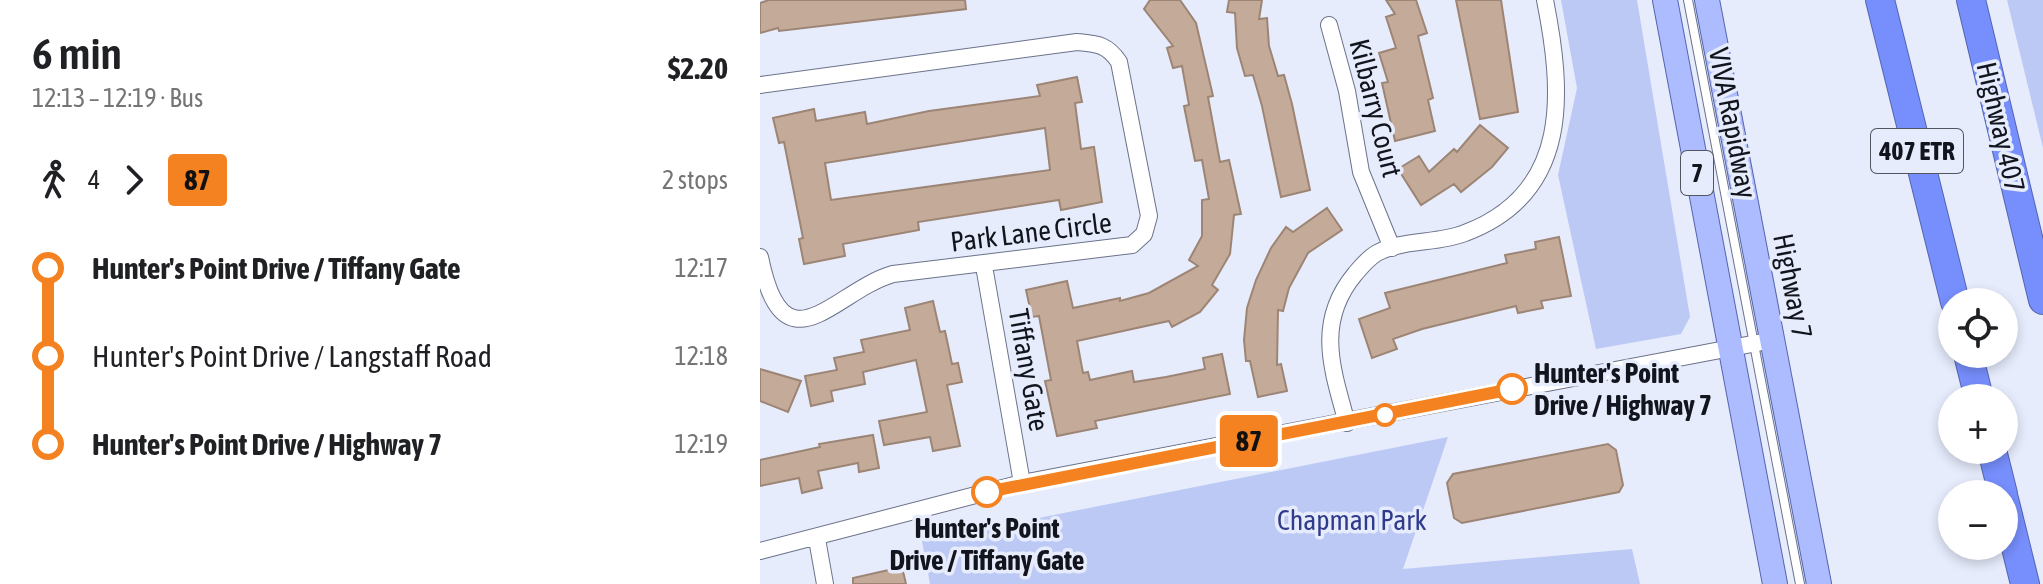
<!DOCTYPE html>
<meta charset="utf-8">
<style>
:root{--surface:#fff;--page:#f2f2f2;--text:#202124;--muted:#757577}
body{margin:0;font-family:"Asap Condensed",sans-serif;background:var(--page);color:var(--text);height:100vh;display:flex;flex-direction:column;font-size:30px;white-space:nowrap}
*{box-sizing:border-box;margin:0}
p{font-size:26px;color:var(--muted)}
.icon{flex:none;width:44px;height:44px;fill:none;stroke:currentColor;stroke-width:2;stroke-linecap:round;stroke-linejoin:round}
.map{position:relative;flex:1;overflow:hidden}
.sheet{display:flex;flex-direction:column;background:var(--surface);width:760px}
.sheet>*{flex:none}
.badge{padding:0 16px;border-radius:6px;font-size:28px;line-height:52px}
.controls{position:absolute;left:1178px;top:288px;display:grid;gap:16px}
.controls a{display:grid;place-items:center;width:80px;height:80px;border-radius:50%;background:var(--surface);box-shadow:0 4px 12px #0003;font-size:40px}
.map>.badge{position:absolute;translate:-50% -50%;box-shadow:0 0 0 4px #fff}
.legs{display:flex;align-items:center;gap:12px;height:88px;padding:0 32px;font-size:26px}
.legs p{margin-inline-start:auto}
.head{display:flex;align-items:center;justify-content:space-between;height:136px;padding:0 32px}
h1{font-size:44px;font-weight:600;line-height:60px}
ul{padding:0 32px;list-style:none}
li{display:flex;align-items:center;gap:28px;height:88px;font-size:30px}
li i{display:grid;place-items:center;width:12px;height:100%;margin:0 10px;background:currentColor}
li i::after{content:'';width:20px;height:20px;margin:-10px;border:6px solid;border-radius:50%;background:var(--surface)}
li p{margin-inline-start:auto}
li:first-child i{background:linear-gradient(#0000 50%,currentColor 0)}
li:last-child i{background:linear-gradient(currentColor 50%,#0000 0)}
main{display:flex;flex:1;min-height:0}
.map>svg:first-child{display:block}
.green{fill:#bcc9f5}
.building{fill:#c4aa99;stroke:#9d8575;stroke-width:2;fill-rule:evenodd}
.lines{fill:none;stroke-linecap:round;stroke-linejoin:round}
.lane-casing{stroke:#6b728a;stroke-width:10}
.street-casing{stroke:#6b728a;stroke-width:18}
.primary-casing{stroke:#5464af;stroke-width:26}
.highway-casing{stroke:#5464af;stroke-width:30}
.lane{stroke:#fff;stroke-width:8}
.street{stroke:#fff;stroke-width:16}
.primary{stroke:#adbcfe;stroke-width:24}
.highway{stroke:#778ffd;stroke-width:28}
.line-1-casing{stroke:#fff;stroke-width:18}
.line-1{stroke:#f58220;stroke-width:12}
.stop-1-dot{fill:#fff;stroke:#f58220;stroke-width:4}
.labels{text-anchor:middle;stroke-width:7;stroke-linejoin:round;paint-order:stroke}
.shield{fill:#e6ecfc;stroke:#525661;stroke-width:2}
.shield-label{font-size:26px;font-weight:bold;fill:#12151e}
.street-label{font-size:28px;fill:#12151e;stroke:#e6ecfc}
.stop-label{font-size:28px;font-weight:bold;fill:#12151e;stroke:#e6ecfc;text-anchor:start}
.park-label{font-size:28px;fill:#303c8b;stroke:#e6ecfc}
</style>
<main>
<section class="sheet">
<div class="head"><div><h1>6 min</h1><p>12:13 – 12:19 · Bus</p></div><b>$2.20</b></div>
<div class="legs"><svg class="icon" aria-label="walk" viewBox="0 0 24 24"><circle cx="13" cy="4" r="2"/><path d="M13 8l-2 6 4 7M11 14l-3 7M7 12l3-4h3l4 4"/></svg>4<svg class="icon" aria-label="forward" viewBox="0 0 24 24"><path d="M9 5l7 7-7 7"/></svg><b class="badge" style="background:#f58220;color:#111">87</b><p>2 stops</p></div>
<ul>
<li><i style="color:#f58220"></i><b>Hunter's Point Drive / Tiffany Gate</b><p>12:17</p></li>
<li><i style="color:#f58220"></i><span>Hunter's Point Drive / Langstaff Road</span><p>12:18</p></li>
<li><i style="color:#f58220"></i><b>Hunter's Point Drive / Highway 7</b><p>12:19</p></li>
</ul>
</section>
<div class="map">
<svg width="1283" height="584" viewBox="0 0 1283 584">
<rect width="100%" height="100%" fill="#e6ecfc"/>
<path class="green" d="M 801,0 L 877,0 L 930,317 L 921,334 L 836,349 L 798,175 L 817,88 Z
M 1247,0 L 1283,0 L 1283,148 Z
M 688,437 L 643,569 L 872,549 L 880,584 L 170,584 L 162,541 Z"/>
<path class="building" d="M 9,0 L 205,0 L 206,9 L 19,31 L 18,28 L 0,33 L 0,3 Z
M 390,0 L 420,0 L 436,23 L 453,96 L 448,97 L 460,162 L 469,160 L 481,214 L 474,215 L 470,254 L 452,285 L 458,290 L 440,312 L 412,327 L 409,321 L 317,341 L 323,373 L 328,372 L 330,380 L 372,371 L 374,382 L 406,377 L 445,369 L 443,358 L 462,354 L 470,394 L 335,421 L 337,428 L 297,436 L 285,381 L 291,380 L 279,316 L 272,317 L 266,290 L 307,281 L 313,308 L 360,298 L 360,301 L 389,293 L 438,266 L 429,260 L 442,236 L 442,200 L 449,199 L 442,160 L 435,161 L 424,106 L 429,105 L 422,66 L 413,68 L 407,48 L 413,46 L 384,9 Z
M 469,0 L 502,0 L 499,19 L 507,18 L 509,46 L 518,76 L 524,75 L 532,104 L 550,190 L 521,197 L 502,106 L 493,75 L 485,76 L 477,48 L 475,13 L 467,12 Z
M 626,0 L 656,0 L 667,33 L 658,36 L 673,98 L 668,100 L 675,131 L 635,141 L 622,83 L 628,82 L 619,53 L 636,48 L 626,17 L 635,14 Z
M 696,0 L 741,0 L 758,112 L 720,119 Z
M 317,77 L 322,102 L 315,103 L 321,149 L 334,147 L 342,202 L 301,210 L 299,200 L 158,222 L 159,230 L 83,244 L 85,256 L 44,264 L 39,239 L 43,238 L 24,142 L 19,143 L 13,118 L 54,109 L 56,121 L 105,112 L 107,124 L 169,111 L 280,96 L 277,85 ZM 285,128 L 290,170 L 71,200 L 65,163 Z
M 720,125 L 748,148 L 732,167 L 701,192 L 694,184 L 661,205 L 638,169 L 659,156 L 669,172 L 694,149 L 697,152 Z
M 567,208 L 582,230 L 548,253 L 529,288 L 523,311 L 518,310 L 517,365 L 521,364 L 527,391 L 498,397 L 490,361 L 486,361 L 484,340 L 487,308 L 496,280 L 511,248 L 526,227 L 533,232 Z
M 799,237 L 811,296 L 781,301 L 783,308 L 758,313 L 756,306 L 662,329 L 633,339 L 637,349 L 612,358 L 599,319 L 630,308 L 625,293 L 747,263 L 745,255 L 776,249 L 775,242 Z
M 173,301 L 180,332 L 185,331 L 192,364 L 198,363 L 202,382 L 187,385 L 200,446 L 173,451 L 170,437 L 124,445 L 119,421 L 167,412 L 156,360 L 103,372 L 105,384 L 71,391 L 73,401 L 51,406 L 45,376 L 77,370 L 74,358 L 104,352 L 101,340 L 150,330 L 145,308 Z
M 0,369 L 41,381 L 28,412 L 0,401 Z
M 113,435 L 119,468 L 99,472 L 98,463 L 58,471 L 62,488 L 42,493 L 39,478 L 0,486 L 0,460 L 60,447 L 59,444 Z
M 848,444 L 856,450 L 863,485 L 859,492 L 702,523 L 694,518 L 687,483 L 693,474 Z
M 142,567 L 146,584 L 93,584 L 93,578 Z"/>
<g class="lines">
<defs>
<path id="lane" d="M 928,0 L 1040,584"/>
<path id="street" d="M 569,25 L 587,91 L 601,172 L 632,248
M 0,85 L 317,42 C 337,44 347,44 359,62 L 389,216 L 384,234 L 372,245 L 133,274 C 74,291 24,375 0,257
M 224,266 L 262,483
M 587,423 C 572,369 555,322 595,274 C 601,267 608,258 617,253 C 643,239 678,244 705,233 C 812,193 803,91 785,0
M 57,539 L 65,584
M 0,551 L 262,483 L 1013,340"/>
<path id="primary" d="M 905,0 L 1015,584
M 947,0 L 1059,584"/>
<path id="highway" d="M 1120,0 L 1195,302
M 1211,0 L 1283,300
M 1208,354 L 1219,398
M 1232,450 L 1243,494
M 1244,499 L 1265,584"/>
</defs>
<use href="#lane" class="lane-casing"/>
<use href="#street" class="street-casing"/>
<use href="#primary" class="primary-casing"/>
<use href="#highway" class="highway-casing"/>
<use href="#lane" class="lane"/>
<use href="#street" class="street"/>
<use href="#primary" class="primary"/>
<use href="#highway" class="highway"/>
</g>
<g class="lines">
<defs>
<path id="line-1" d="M 227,492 L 752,389"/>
</defs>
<use href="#line-1" class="line-1-casing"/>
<use href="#line-1" class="line-1"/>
</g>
<g class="stop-1-dot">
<circle cx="752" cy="389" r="14"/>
<circle cx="625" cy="415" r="10"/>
<circle cx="227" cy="492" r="14"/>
</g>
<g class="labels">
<g class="shield">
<rect x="1111" y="129" width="92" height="44" rx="6"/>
<rect x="921" y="151" width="32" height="44" rx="6"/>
</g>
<g class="shield-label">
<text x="1157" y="160">407 ETR</text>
<text x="937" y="182">7</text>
</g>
<g class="street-label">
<text transform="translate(616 108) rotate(76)" y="10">Kilbarry Court</text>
<text transform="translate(973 123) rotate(79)" y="10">VIVA Rapidway</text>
<text transform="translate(1241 127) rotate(77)" y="10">Highway 407</text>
<text transform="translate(271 232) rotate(-7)" y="10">Park Lane Circle</text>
<text transform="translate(1033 286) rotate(79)" y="10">Highway 7</text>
<text transform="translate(269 370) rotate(80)" y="10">Tiffany Gate</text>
</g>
<g class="stop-label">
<text x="774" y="383">Hunter's Point<tspan x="774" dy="32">Drive / Highway 7</tspan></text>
<text x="227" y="538" text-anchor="middle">Hunter's Point<tspan x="227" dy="32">Drive / Tiffany Gate</tspan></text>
</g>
<g class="park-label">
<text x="592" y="530">Chapman Park</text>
</g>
</g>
</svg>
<div class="controls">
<a><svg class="icon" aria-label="locate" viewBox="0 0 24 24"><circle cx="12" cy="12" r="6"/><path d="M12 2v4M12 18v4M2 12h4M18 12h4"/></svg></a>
<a>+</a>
<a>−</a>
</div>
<b class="badge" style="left:489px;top:441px;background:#f58220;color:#111">87</b>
</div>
</main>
